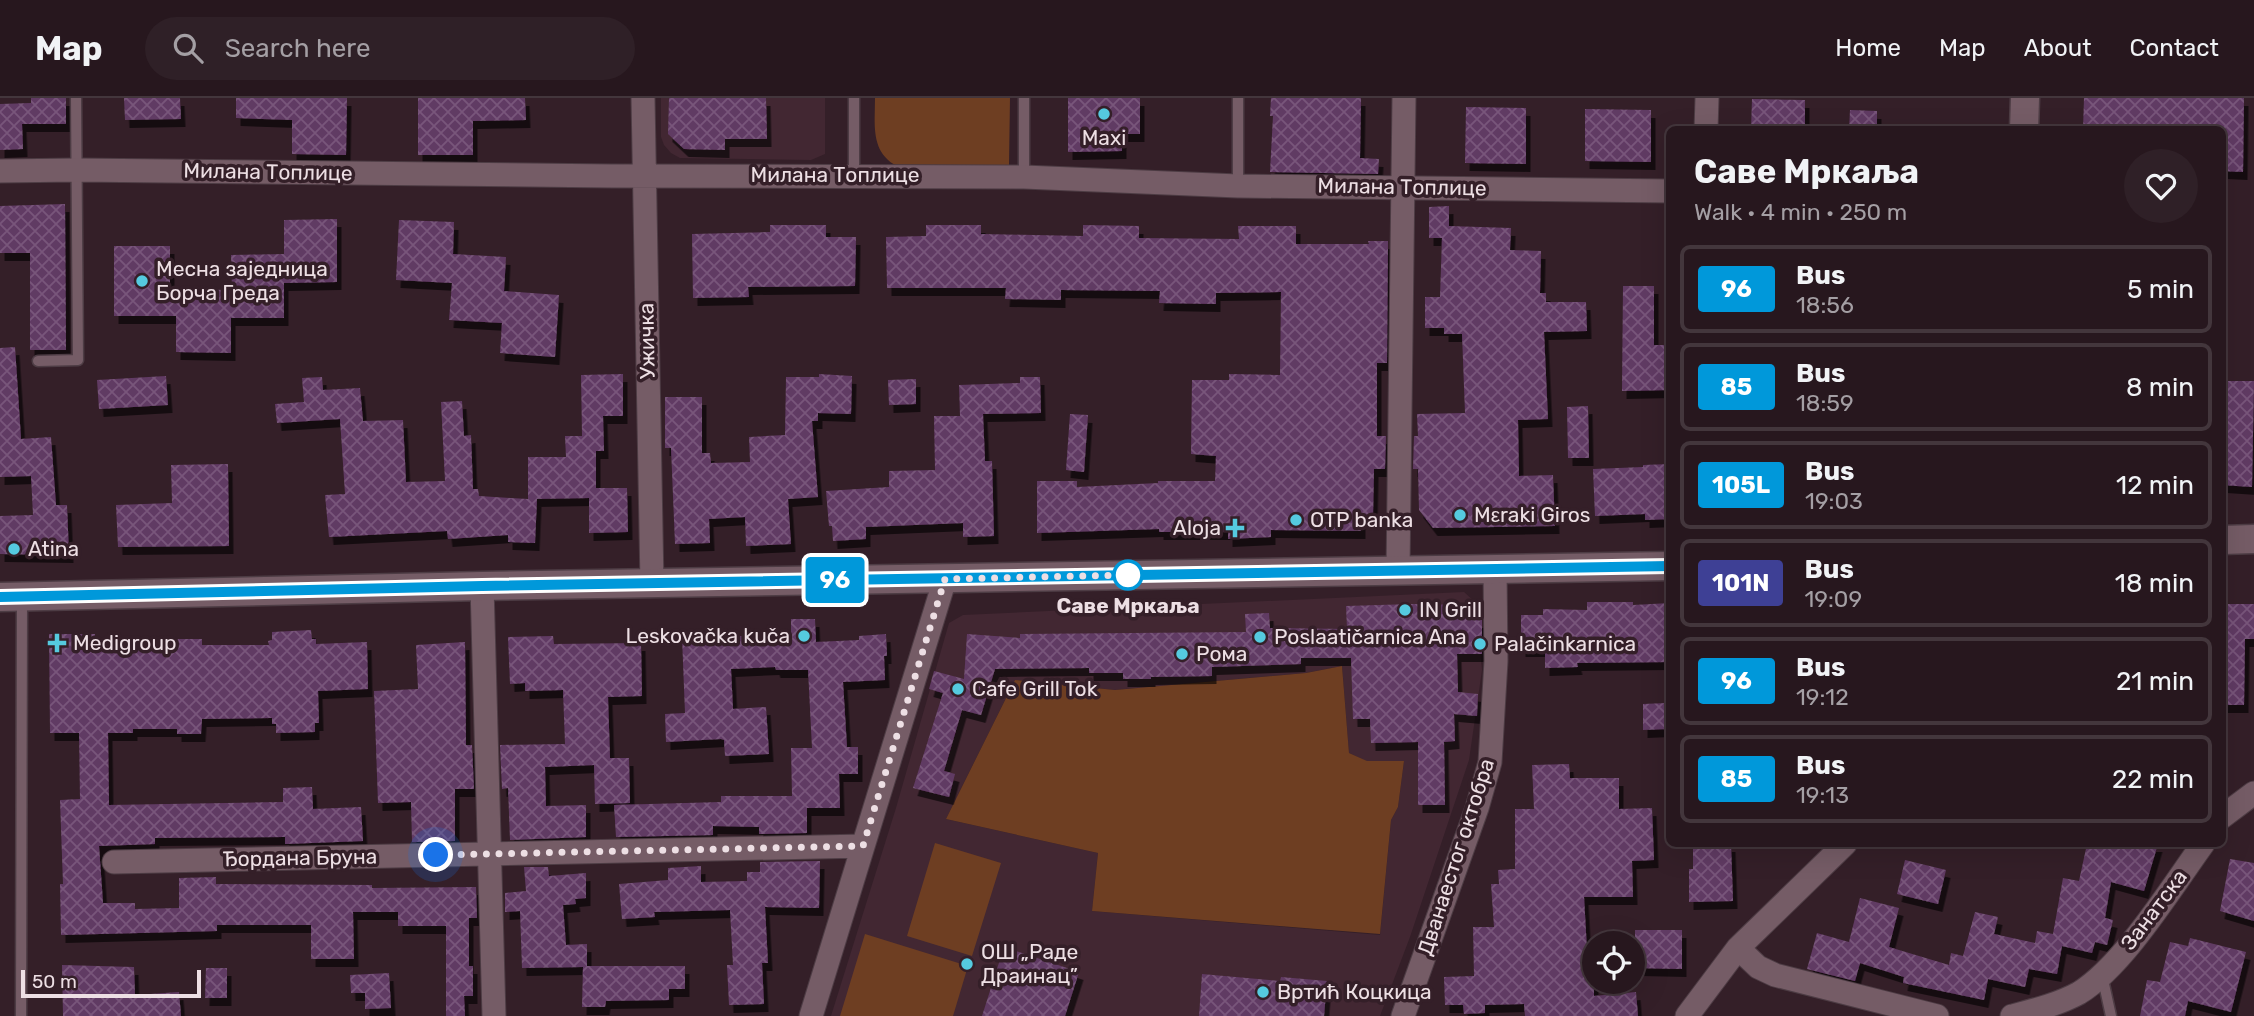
<!DOCTYPE html>
<meta charset="utf-8">
<style>
:root{--surface:#27171e;--page:#2f2027;--text:#f1f3f6;--muted:#a49fa4;--line:#43363c}
body{margin:0;font-family:Rubik,sans-serif;background:var(--page);color:var(--text);height:100vh;display:flex;flex-direction:column;font-size:26px;white-space:nowrap}
*{box-sizing:border-box;margin:0}
p{font-size:23px;color:var(--muted)}
.icon{flex:none;width:38px;height:38px;fill:none;stroke:currentColor;stroke-width:2;stroke-linecap:round;stroke-linejoin:round}
.map{position:relative;flex:1;overflow:hidden}
.side{position:absolute;left:1666px;top:28px;width:560px;height:721px;display:flex;flex-direction:column;background:var(--surface);border-radius:10px;box-shadow:0 7px 28px #0002,0 0 0 2px var(--line)}
.side>*{flex:none}
.badge{padding:0 14px;border-radius:5px;font-size:24px;line-height:46px}
.buttons{position:absolute;left:1582px;top:833px;display:grid;gap:14px}
.buttons a{display:grid;place-items:center;width:63px;height:63px;border-radius:50%;background:var(--surface);box-shadow:0 7px 28px #0002,0 0 0 2px var(--line);font-size:35px}
.scale{position:absolute;left:21px;bottom:18px;width:180px;box-sizing:border-box;padding-left:7px;border:4px solid #eddfe4;border-top:0;font-size:19px;line-height:24px;white-space:nowrap;color:#eddfe4;-webkit-text-stroke:5px #341f28;paint-order:stroke}
.you{position:absolute;width:35px;height:35px;margin:-18px;border:5px solid #fff;border-radius:50%;background:#1a73e8;box-shadow:0 0 0 10px #1a73e833}
.map>.badge{position:absolute;translate:-50% -50%;box-shadow:0 0 0 4px #fff}
.round{display:grid;place-items:center;flex:none;width:74px;height:74px;border-radius:37px;background:var(--page)}
.headline{display:flex;align-items:center;justify-content:space-between;height:119px;padding:0 28px}
h1{font-size:33px;font-weight:700;line-height:52px}
ul{padding:0;list-style:none}
li{display:flex;align-items:center;gap:21px;height:88px;margin:0 14px 10px;padding:0 14px;border:4px solid var(--line);border-radius:10px}
li div{flex:1}
li b{display:block;font-size:26px}
li em{font-style:normal}
li .badge{min-width:77px;font-weight:700;text-align:center}
header{display:flex;align-items:center;gap:42px;box-sizing:border-box;height:98px;padding:0 35px;background:var(--surface);border-bottom:2px solid var(--line)}
header strong{font-size:33px}
nav{display:flex;gap:38px;margin-inline-start:auto;font-size:24px}
.search{width:490px;height:63px;background:var(--page);display:flex;align-items:center;gap:18px;box-sizing:border-box;padding:0 24px;border-radius:38px;color:var(--muted);font-size:26px}
.map>svg:first-child{display:block}
.built{fill:#422732;fill-rule:evenodd}
.grass{fill:#6e3e22}
.building{fill:url(#building-cross-hatch);filter:url(#shadow)}
.lines{fill:none;stroke-linecap:round;stroke-linejoin:round}
.service-casing{stroke:#4d3c44;stroke-width:13}
.minor-casing{stroke:#4d3c44;stroke-width:25}
.tertiary-casing{stroke:#4d3c44;stroke-width:31}
.service{stroke:#755c66;stroke-width:10}
.minor{stroke:#755c66;stroke-width:23}
.tertiary{stroke:#755c66;stroke-width:28}
.line-casing{stroke:#fff;stroke-width:16}
.line{stroke:#0098da;stroke-width:10}
.walk{stroke:#eddfe4;stroke-width:7;stroke-dasharray:0 12.6}
.poi-dot{fill:#55cadf;stroke:#341f28;stroke-width:2.5}
.stop-dot{fill:#fff;stroke:#0098da;stroke-width:3.5}
.labels{text-anchor:middle;stroke-width:7;stroke-linejoin:round;paint-order:stroke}
.poi-label{font-size:21px;fill:#eddfe4;stroke:#341f28;text-anchor:start}
.street-label{font-size:21px;fill:#eddfe4;stroke:#341f28}
.stop-label{font-size:21px;font-weight:bold;fill:#eddfe4;stroke:#341f28}
</style>
<header>
<strong>Map</strong>
<div class="search"><svg class="icon" aria-label="search" viewBox="0 0 24 24"><circle cx="10" cy="10" r="6"/><path d="M15 15l6 6"/></svg>Search here</div>
<nav><a>Home</a><a>Map</a><a>About</a><a>Contact</a></nav>
</header>
<div class="map">
<svg width="2254" height="918" viewBox="0 0 2254 918">
<defs>
<pattern id="building-cross-hatch" width="8" height="8" patternUnits="userSpaceOnUse" patternTransform="scale(1.75)"><rect width="8" height="8" fill="#613a64"/><path d="M0 0l8 8M0 8l8-8" fill="none" stroke="#78567a"/></pattern>
<filter id="shadow"><feDropShadow dx="4.5" dy="8" stdDeviation="0" flood-color="#0009"/></filter>
</defs>
<rect width="100%" height="100%" fill="#341f28"/>
<path class="built" d="M 661,0 L 825,0 L 825,56 L 811,62 L 680,60 L 671,55 L 664,47 L 661,39 Z
M 1464,494 L 1475,504 L 1482,572 L 1469,662 L 1410,839 L 1380,918 L 831,918 L 896,710 L 949,525 L 963,517 ZM 1342,568 L 1349,655 L 1366,663 L 1404,663 L 1398,709 L 1391,722 L 1380,837 L 1092,813 L 1098,755 L 946,721 L 1015,582 L 1115,592 L 1306,575 Z"/>
<path class="grass" d="M 875,0 L 1010,0 L 1009,67 L 897,68 C 870,54 875,26 875,0 Z
M 1342,568 L 1349,655 L 1367,663 L 1404,663 L 1398,709 L 1391,722 L 1380,836 L 1092,813 L 1098,755 L 946,721 L 1015,582 L 1115,592 L 1306,575 Z
M 935,745 L 1001,765 L 972,858 L 907,838 Z
M 865,836 L 968,868 L 953,918 L 840,918 Z"/>
<path class="building" d="M 31,0 L 66,0 L 66,26 L 22,26 L 23,51 L 0,52 L 0,6 L 31,5 Z
M 124,0 L 180,0 L 181,21 L 125,22 Z
M 236,0 L 347,0 L 346,57 L 292,56 L 292,22 L 236,20 Z
M 418,0 L 525,0 L 526,22 L 473,23 L 473,57 L 418,57 Z
M 669,0 L 766,0 L 767,41 L 725,41 L 725,52 L 684,51 L 668,36 Z
M 1068,0 L 1140,0 L 1140,36 L 1122,36 L 1122,53 L 1068,54 Z
M 1271,0 L 1361,0 L 1360,60 L 1379,61 L 1378,76 L 1270,74 L 1273,18 L 1270,18 Z
M 2084,0 L 2244,0 L 2243,74 L 2222,73 L 2222,32 L 2083,32 Z
M 1752,1 L 1805,2 L 1805,32 L 1751,32 Z
M 1466,9 L 1526,10 L 1526,66 L 1465,65 Z
M 1585,11 L 1651,12 L 1651,64 L 1585,63 Z
M 1850,12 L 1877,13 L 1877,32 L 1849,32 Z
M 65,106 L 66,252 L 30,252 L 30,155 L 0,155 L 0,108 Z
M 1449,108 L 1449,128 L 1511,130 L 1510,152 L 1541,153 L 1540,195 L 1546,195 L 1546,204 L 1586,204 L 1587,233 L 1544,234 L 1548,321 L 1518,322 L 1519,378 L 1553,377 L 1555,428 L 1433,430 L 1419,412 L 1418,371 L 1413,371 L 1414,338 L 1418,338 L 1417,316 L 1465,315 L 1462,236 L 1444,236 L 1444,230 L 1425,230 L 1425,199 L 1440,199 L 1442,140 L 1429,140 L 1429,109 Z
M 337,121 L 337,184 L 284,185 L 284,220 L 231,220 L 231,255 L 176,254 L 176,218 L 114,218 L 114,148 L 170,148 L 170,191 L 232,192 L 231,157 L 284,156 L 284,122 Z
M 399,122 L 454,124 L 453,156 L 506,159 L 504,193 L 559,197 L 555,259 L 500,255 L 502,225 L 449,222 L 452,185 L 396,182 Z
M 770,127 L 826,127 L 826,139 L 856,139 L 855,188 L 748,189 L 749,199 L 693,200 L 692,136 L 770,134 Z
M 926,127 L 981,127 L 981,136 L 1083,138 L 1083,127 L 1139,128 L 1139,140 L 1239,141 L 1238,128 L 1296,128 L 1296,146 L 1369,146 L 1368,143 L 1388,143 L 1387,265 L 1377,265 L 1377,338 L 1386,338 L 1385,371 L 1374,371 L 1373,418 L 1361,418 L 1361,433 L 1271,432 L 1271,439 L 1228,441 L 1228,434 L 1159,434 L 1159,431 L 1037,435 L 1037,383 L 1077,383 L 1077,389 L 1158,385 L 1158,383 L 1215,383 L 1216,358 L 1191,356 L 1192,282 L 1229,282 L 1229,276 L 1280,277 L 1281,194 L 1216,195 L 1216,206 L 1159,205 L 1160,193 L 1061,192 L 1061,202 L 1005,201 L 1006,190 L 887,190 L 886,139 L 926,138 Z
M 1623,188 L 1654,188 L 1654,247 L 1670,247 L 1670,292 L 1622,293 Z
M 15,249 L 21,341 L 51,339 L 56,407 L 67,407 L 69,457 L 0,456 L 0,418 L 33,417 L 31,378 L 0,379 L 0,250 Z
M 623,276 L 623,318 L 603,318 L 604,353 L 596,353 L 596,390 L 627,390 L 628,434 L 589,435 L 589,400 L 532,401 L 537,401 L 535,445 L 508,444 L 508,437 L 448,441 L 447,433 L 329,439 L 325,397 L 345,396 L 340,321 L 277,325 L 275,306 L 304,304 L 302,280 L 322,279 L 323,292 L 360,290 L 363,323 L 403,322 L 406,384 L 445,383 L 441,304 L 462,303 L 464,338 L 471,337 L 473,391 L 478,391 L 479,398 L 528,401 L 528,359 L 566,359 L 565,338 L 582,338 L 581,277 Z
M 819,276 L 852,278 L 851,316 L 818,315 L 818,323 L 812,323 L 818,399 L 788,401 L 791,446 L 746,448 L 745,419 L 709,421 L 710,445 L 675,446 L 671,350 L 665,350 L 665,299 L 702,299 L 702,355 L 710,355 L 711,365 L 750,364 L 749,339 L 785,337 L 786,279 L 819,279 Z
M 166,278 L 168,307 L 99,311 L 97,282 Z
M 1020,279 L 1040,279 L 1041,315 L 983,316 L 985,363 L 992,363 L 994,438 L 963,439 L 963,425 L 866,429 L 866,441 L 833,443 L 832,428 L 829,428 L 826,393 L 889,389 L 889,373 L 935,372 L 934,318 L 960,318 L 959,287 L 1020,285 Z
M 916,281 L 916,306 L 889,307 L 888,282 Z
M 2222,283 L 2254,283 L 2252,389 L 2222,387 Z
M 1588,308 L 1589,360 L 1568,360 L 1567,309 Z
M 1070,316 L 1088,317 L 1084,374 L 1066,372 Z
M 228,366 L 229,448 L 118,449 L 116,407 L 172,405 L 171,367 Z
M 1670,366 L 1670,421 L 1645,422 L 1645,416 L 1595,418 L 1593,371 L 1643,369 L 1643,367 Z
M 1587,504 L 1633,504 L 1633,507 L 1670,505 L 1670,564 L 1577,565 L 1578,569 L 1545,570 L 1545,551 L 1521,551 L 1521,517 L 1543,517 L 1543,511 L 1587,512 Z
M 1412,506 L 1470,507 L 1470,522 L 1482,522 L 1482,556 L 1457,556 L 1458,594 L 1478,596 L 1477,618 L 1454,616 L 1455,643 L 1444,644 L 1445,707 L 1418,707 L 1418,644 L 1371,645 L 1370,621 L 1353,621 L 1351,560 L 1301,560 L 1301,566 L 1212,569 L 1212,578 L 1151,579 L 1151,581 L 1123,581 L 1123,575 L 1089,575 L 1089,570 L 995,571 L 981,617 L 962,612 L 944,673 L 955,676 L 949,699 L 913,690 L 943,595 L 929,591 L 934,573 L 964,581 L 967,536 L 1020,540 L 1020,536 L 1246,534 L 1245,516 L 1269,515 L 1270,530 L 1347,531 L 1346,508 Z
M 2222,506 L 2254,506 L 2254,541 L 2245,541 L 2244,607 L 2222,607 Z
M 791,521 L 815,521 L 816,544 L 859,542 L 859,538 L 886,536 L 887,558 L 884,558 L 885,582 L 843,584 L 847,649 L 858,649 L 858,676 L 839,676 L 840,710 L 807,710 L 807,735 L 759,736 L 759,729 L 713,728 L 713,737 L 616,739 L 614,707 L 721,704 L 721,698 L 792,698 L 791,650 L 812,650 L 808,572 L 776,572 L 775,569 L 731,571 L 733,611 L 766,609 L 769,656 L 725,658 L 724,642 L 721,641 L 666,644 L 665,616 L 685,615 L 682,539 L 716,537 L 716,539 L 791,536 Z
M 311,532 L 312,541 L 316,541 L 316,546 L 367,544 L 368,591 L 318,593 L 319,625 L 315,625 L 315,634 L 276,635 L 276,626 L 272,626 L 272,620 L 202,621 L 201,636 L 177,636 L 177,631 L 133,631 L 133,635 L 108,635 L 109,707 L 283,704 L 283,690 L 312,689 L 313,711 L 361,709 L 363,743 L 285,746 L 285,739 L 155,740 L 155,746 L 99,748 L 103,805 L 135,805 L 135,811 L 179,810 L 179,780 L 216,779 L 216,786 L 372,787 L 372,790 L 476,789 L 477,820 L 469,820 L 469,868 L 473,868 L 473,898 L 464,898 L 465,918 L 446,918 L 446,828 L 398,828 L 398,814 L 353,814 L 354,861 L 311,861 L 311,827 L 217,827 L 217,833 L 61,837 L 60,786 L 63,786 L 60,702 L 80,701 L 79,635 L 50,635 L 49,536 L 95,536 L 95,540 L 134,541 L 134,545 L 177,546 L 177,541 L 202,541 L 202,547 L 269,547 L 268,543 L 272,542 L 272,534 Z
M 553,538 L 554,546 L 641,545 L 642,598 L 608,599 L 610,660 L 629,660 L 630,705 L 595,706 L 594,667 L 545,669 L 546,708 L 586,707 L 586,739 L 510,742 L 508,690 L 502,691 L 500,647 L 565,646 L 563,592 L 525,593 L 525,585 L 510,586 L 508,539 Z
M 465,544 L 466,647 L 472,647 L 474,691 L 455,691 L 455,743 L 412,744 L 411,704 L 378,705 L 374,593 L 418,591 L 416,547 Z
M 1666,605 L 1667,631 L 1643,632 L 1643,606 Z
M 1569,666 L 1570,680 L 1619,680 L 1619,711 L 1652,710 L 1654,762 L 1632,763 L 1633,799 L 1584,799 L 1587,852 L 1594,850 L 1594,898 L 1636,894 L 1638,918 L 1525,918 L 1524,906 L 1485,907 L 1485,915 L 1464,916 L 1463,907 L 1445,907 L 1444,879 L 1474,878 L 1473,829 L 1494,829 L 1491,786 L 1499,786 L 1498,772 L 1515,771 L 1515,711 L 1534,711 L 1532,667 Z
M 1693,746 L 1731,746 L 1733,803 L 1689,804 L 1689,771 L 1693,771 Z
M 2087,746 L 2158,746 L 2144,793 L 2111,784 L 2105,820 L 2113,822 L 2107,847 L 2095,844 L 2092,855 L 2062,848 L 2057,876 L 2029,871 L 2025,889 L 1988,881 L 1984,902 L 1903,885 L 1904,879 L 1860,865 L 1855,883 L 1807,871 L 1817,835 L 1849,844 L 1860,800 L 1899,810 L 1889,849 L 1949,867 L 1951,855 L 1963,858 L 1975,814 L 1998,819 L 1994,836 L 2035,845 L 2037,833 L 2053,836 L 2063,780 L 2079,783 Z
M 2230,761 L 2254,765 L 2254,823 L 2220,813 Z
M 1905,762 L 1946,772 L 1938,806 L 1897,796 Z
M 820,763 L 819,810 L 765,809 L 768,865 L 762,865 L 764,906 L 729,907 L 727,867 L 733,867 L 730,812 L 654,814 L 655,819 L 622,821 L 619,786 L 668,782 L 668,770 L 701,768 L 701,784 L 747,783 L 747,774 L 760,774 L 760,764 Z
M 524,769 L 548,769 L 549,778 L 586,775 L 586,800 L 575,801 L 576,806 L 563,807 L 566,847 L 587,846 L 587,868 L 685,868 L 685,891 L 669,891 L 669,902 L 606,903 L 605,909 L 582,909 L 583,869 L 522,870 L 520,813 L 505,814 L 505,795 L 526,793 Z
M 1635,832 L 1682,832 L 1682,871 L 1635,870 Z
M 2190,840 L 2246,854 L 2231,914 L 2188,903 L 2185,918 L 2140,918 L 2147,882 L 2160,884 L 2170,844 L 2188,848 Z
M 1004,849 L 1079,874 L 1065,918 L 982,918 Z
M 62,867 L 134,869 L 135,897 L 179,894 L 181,918 L 63,918 Z
M 206,870 L 227,870 L 227,900 L 205,900 Z
M 389,875 L 391,910 L 365,911 L 365,895 L 351,895 L 350,877 Z
M 1202,876 L 1280,883 L 1281,879 L 1327,883 L 1324,918 L 1199,918 Z"/>
<g class="lines">
<defs>
<path id="service" d="M 854,0 L 854,77
M 1238,0 L 1238,88
M 1024,79 L 1024,0
M 38,263 L 78,262 L 76,0
M 2102,877 L 2111,918
M 21,918 L 22,501"/>
<path id="minor" d="M 643,0 L 652,486
M 1706,32 L 1707,0
M 0,73 L 77,72 L 612,78 L 1024,79 L 1238,88 L 1670,93
M 1398,472 L 1404,0
M 482,488 L 494,918
M 2222,719 L 2254,695
M 114,764 L 863,748
M 1738,850 L 1758,869 L 1775,877 L 1937,918
M 811,918 L 945,481
M 1403,918 L 1477,710 L 1490,664 L 1496,563 L 1495,472
M 1687,918 L 1738,850 L 1845,746
M 2012,918 C 2035,912 2059,906 2079,895 C 2124,867 2171,790 2203,746"/>
<path id="tertiary" d="M 2024,32 L 2025,0
M 2222,442 L 2254,441
M 0,499 L 482,488 L 1670,468"/>
</defs>
<use href="#service" class="service-casing"/>
<use href="#minor" class="minor-casing"/>
<use href="#tertiary" class="tertiary-casing"/>
<use href="#service" class="service"/>
<use href="#minor" class="minor"/>
<use href="#tertiary" class="tertiary"/>
</g>
<g class="lines">
<defs>
<path id="line" d="M 0,499 L 482,488 L 1670,468"/>
</defs>
<use href="#line" class="line-casing"/>
<use href="#line" class="line"/>
<path class="walk" d="M 436,757 L 863,748 L 945,481 L 1128,477"/>
</g>
<g class="poi-dot">
<circle cx="1104" cy="16" r="7"/>
<circle cx="142" cy="183" r="7"/>
<circle cx="1460" cy="417" r="7"/>
<circle cx="1296" cy="422" r="7"/>
<path d="M1231.5 419.5h7v7h7v7h-7v7h-7v-7h-7v-7h7z"/>
<circle cx="14" cy="451" r="7"/>
<circle cx="1405" cy="512" r="7"/>
<circle cx="804" cy="538" r="7"/>
<circle cx="1260" cy="539" r="7"/>
<path d="M53.5 534.5h7v7h7v7h-7v7h-7v-7h-7v-7h7z"/>
<circle cx="1480" cy="546" r="7"/>
<circle cx="1182" cy="556" r="7"/>
<circle cx="958" cy="591" r="7"/>
<circle cx="967" cy="866" r="7"/>
<circle cx="1263" cy="894" r="7"/>
</g>
<circle class="stop-dot" cx="1128" cy="477" r="14"/>
<g class="labels">
<g class="poi-label">
<text x="1104" y="47" text-anchor="middle">Maxi</text>
<text x="156" y="178">Месна заједница<tspan x="156" dy="24">Борча Греда</tspan></text>
<text x="1474" y="424">Mεraki Giros</text>
<text x="1310" y="429">OTP banka</text>
<text x="1221" y="437" text-anchor="end">Aloja</text>
<text x="28" y="458">Atina</text>
<text x="1419" y="519">IN Grill</text>
<text x="790" y="545" text-anchor="end">Leskovačka kuča</text>
<text x="1274" y="546">Poslaatičarnica Ana</text>
<text x="73" y="552">Medigroup</text>
<text x="1494" y="553">Palačinkarnica</text>
<text x="1196" y="563">Рома</text>
<text x="972" y="598">Cafe Grill Tok</text>
<text x="981" y="861">ОШ „Раде<tspan x="981" dy="24">Драинац”</tspan></text>
<text x="1277" y="901">Вртић Коцкица</text>
</g>
<g class="street-label">
<text transform="translate(268 74) rotate(1)" y="7">Милана Топлице</text>
<text x="835" y="84">Милана Топлице</text>
<text transform="translate(1402 89) rotate(1)" y="7">Милана Топлице</text>
<text transform="translate(647 243) rotate(-91)" y="7">Ужичка</text>
<text transform="translate(1456 759) rotate(-72)" y="7">Дванаестог октобра</text>
<text transform="translate(300 760) rotate(-1)" y="7">Ђордана Бруна</text>
<text transform="translate(2154 812) rotate(-53)" y="7">Занатска</text>
</g>
<g class="stop-label">
<text x="1128" y="515">Саве Мркаља</text>
</g>
</g>
</svg>
<div class="buttons">
<a><svg class="icon" aria-label="locate" viewBox="0 0 24 24"><circle cx="12" cy="12" r="6"/><path d="M12 2v4M12 18v4M2 12h4M18 12h4"/></svg></a>
</div>
<div class="scale">50 m</div>
<div class="you" style="left:436px;top:757px"></div>
<b class="badge" style="left:835px;top:482px;background:#0098da;color:#fff">96</b>
<section class="side">
<div class="headline"><div><h1>Саве Мркаља</h1><p>Walk · 4 min · 250 m</p></div><a class="round"><svg class="icon" aria-label="heart" viewBox="0 0 24 24"><path d="M12 20l-8-8c-3-5 5-10 8-4 3-6 11-1 8 4z"/></svg></a></div>
<ul>
<li><span class="badge" style="background:#0098da;color:#fff">96</span><div><b>Bus</b><p>18:56</p></div><em>5 min</em></li>
<li><span class="badge" style="background:#0098da;color:#fff">85</span><div><b>Bus</b><p>18:59</p></div><em>8 min</em></li>
<li><span class="badge" style="background:#0098da;color:#fff">105L</span><div><b>Bus</b><p>19:03</p></div><em>12 min</em></li>
<li><span class="badge" style="background:#3e4095;color:#fff">101N</span><div><b>Bus</b><p>19:09</p></div><em>18 min</em></li>
<li><span class="badge" style="background:#0098da;color:#fff">96</span><div><b>Bus</b><p>19:12</p></div><em>21 min</em></li>
<li><span class="badge" style="background:#0098da;color:#fff">85</span><div><b>Bus</b><p>19:13</p></div><em>22 min</em></li>
</ul>
</section>
</div>
